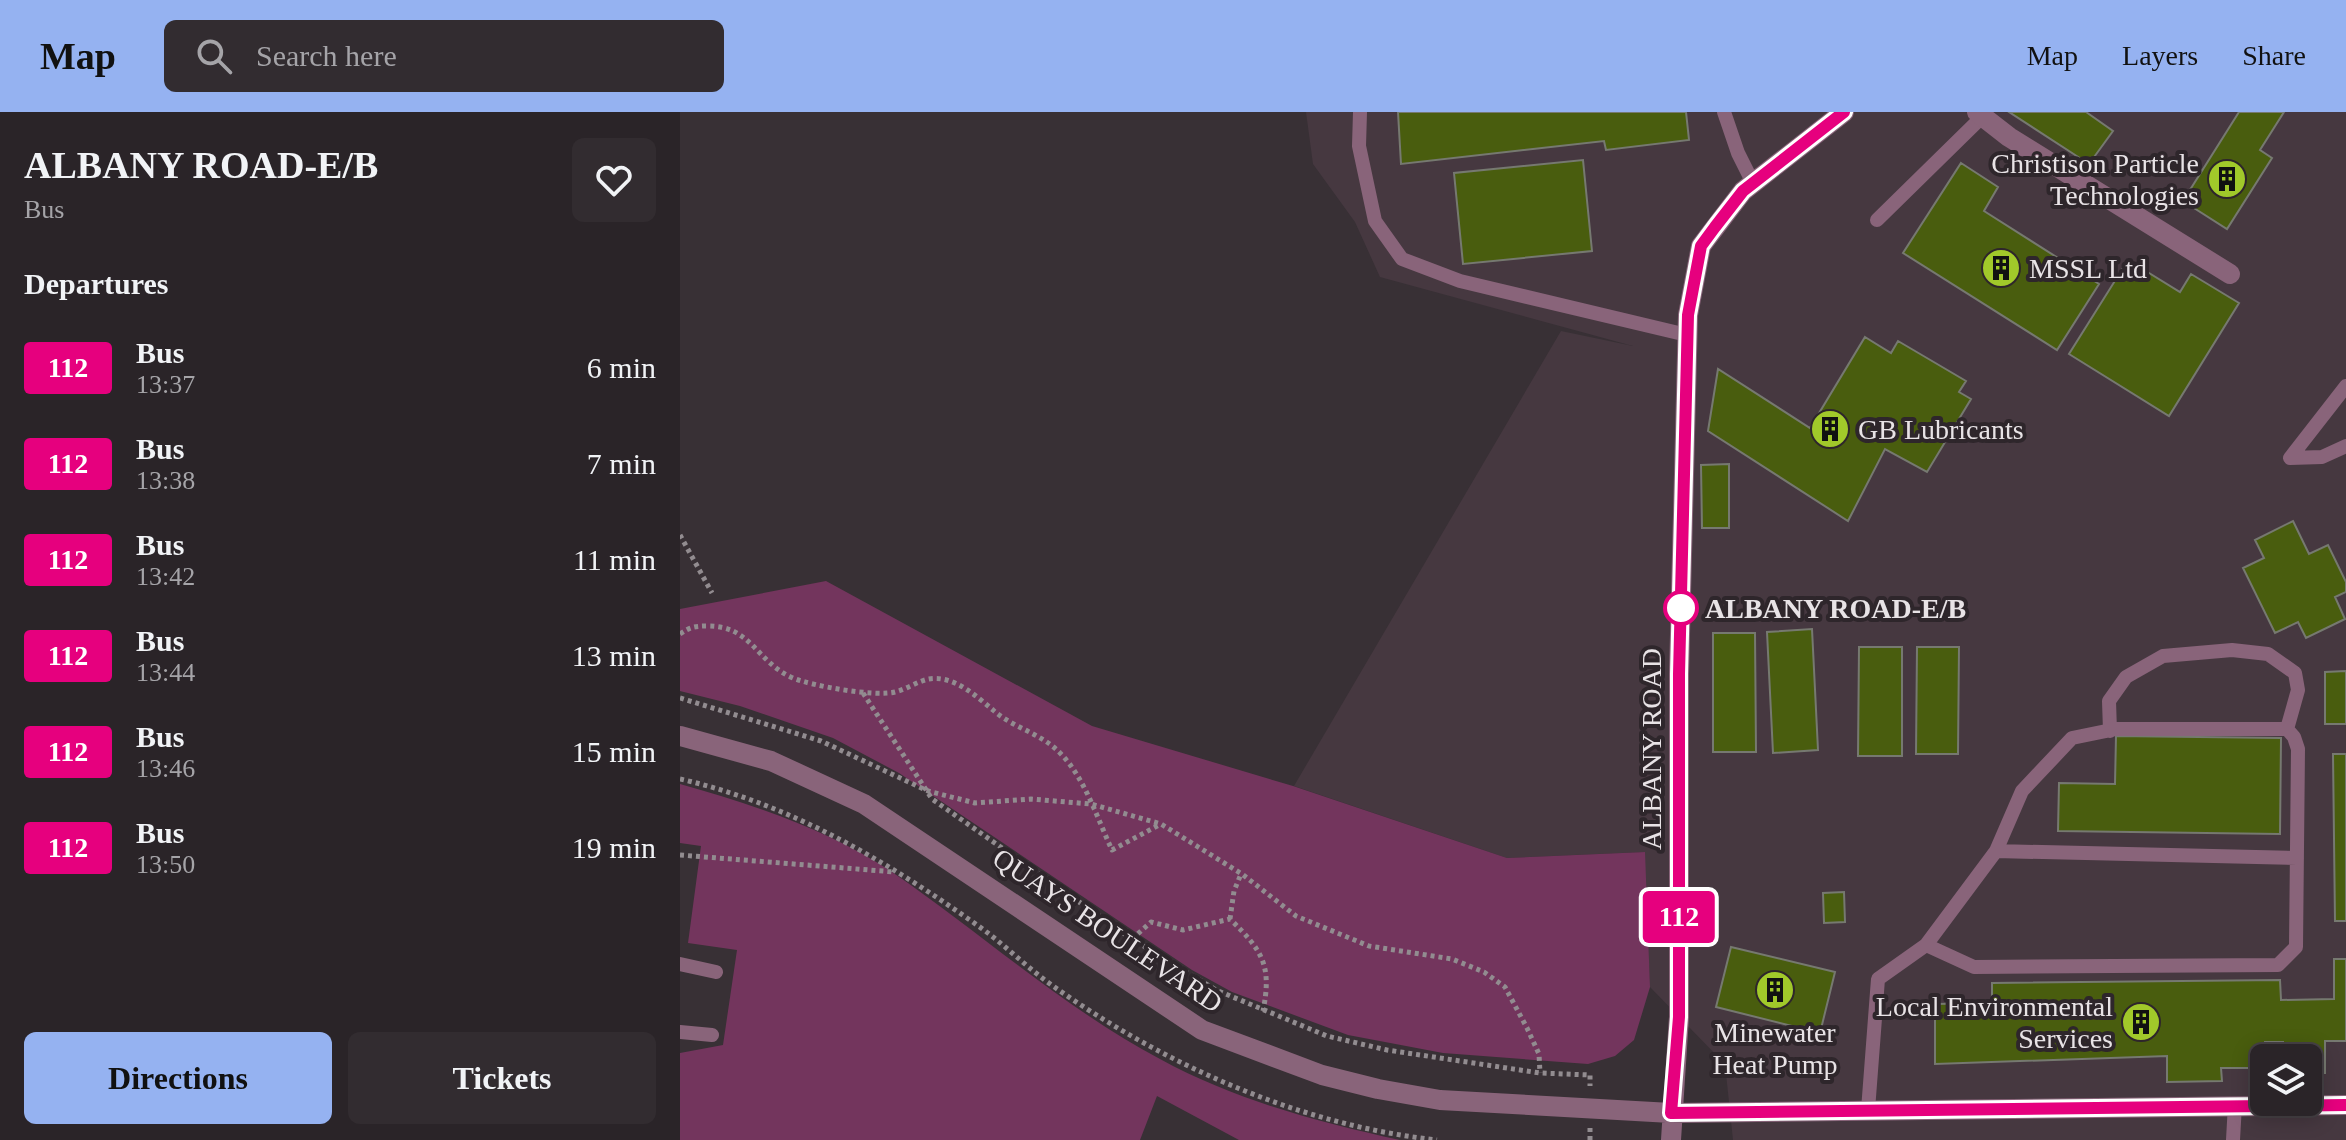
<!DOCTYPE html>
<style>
:root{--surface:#2a2428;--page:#322c30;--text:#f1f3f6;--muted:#a5a4a8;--line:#464145;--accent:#95b2f1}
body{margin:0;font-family:Georgia,serif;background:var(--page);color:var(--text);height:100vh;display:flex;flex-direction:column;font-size:30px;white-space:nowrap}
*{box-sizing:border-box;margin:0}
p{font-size:26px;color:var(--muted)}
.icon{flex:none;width:44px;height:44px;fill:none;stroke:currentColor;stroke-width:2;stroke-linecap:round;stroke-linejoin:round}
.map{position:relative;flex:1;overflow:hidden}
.panel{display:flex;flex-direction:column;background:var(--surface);width:680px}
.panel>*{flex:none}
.badge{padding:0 16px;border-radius:6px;font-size:28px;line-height:52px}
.fabs{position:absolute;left:1570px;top:932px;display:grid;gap:16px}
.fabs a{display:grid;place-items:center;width:72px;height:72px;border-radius:12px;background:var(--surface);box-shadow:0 4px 20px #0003,0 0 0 2px var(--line);font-size:40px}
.map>.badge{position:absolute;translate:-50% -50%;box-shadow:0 0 0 4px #fff}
h2{padding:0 24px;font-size:30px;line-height:72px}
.round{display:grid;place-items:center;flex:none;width:84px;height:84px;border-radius:12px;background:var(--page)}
.headline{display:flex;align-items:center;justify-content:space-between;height:136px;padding:0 24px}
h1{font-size:38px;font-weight:700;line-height:60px}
.primary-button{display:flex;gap:16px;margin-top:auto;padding:16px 24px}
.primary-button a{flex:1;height:92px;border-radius:12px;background:var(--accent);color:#111;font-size:32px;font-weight:700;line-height:92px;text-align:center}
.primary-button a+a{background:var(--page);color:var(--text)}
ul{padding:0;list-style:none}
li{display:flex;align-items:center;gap:24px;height:96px;padding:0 24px}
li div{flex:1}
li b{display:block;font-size:30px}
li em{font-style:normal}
li .badge{min-width:88px;font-weight:700;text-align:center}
header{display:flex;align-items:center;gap:48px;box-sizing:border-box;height:112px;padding:0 40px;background:var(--accent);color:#111}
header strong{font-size:38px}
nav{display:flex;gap:44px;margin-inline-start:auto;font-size:28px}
.search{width:560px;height:72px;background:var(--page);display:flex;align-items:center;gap:20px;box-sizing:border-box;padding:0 28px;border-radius:12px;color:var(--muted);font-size:30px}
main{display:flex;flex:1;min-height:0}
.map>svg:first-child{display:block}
.built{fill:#463840;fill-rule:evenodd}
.green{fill:#73355d}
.building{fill:#495d0e;stroke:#767970;stroke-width:2}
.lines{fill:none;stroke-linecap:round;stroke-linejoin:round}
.path{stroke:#928c90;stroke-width:5;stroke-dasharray:4 4;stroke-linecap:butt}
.lane{stroke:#89647a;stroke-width:14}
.street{stroke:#89647a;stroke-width:20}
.line-casing{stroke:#fff;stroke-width:18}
.line{stroke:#e6007e;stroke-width:12}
.stop-dot{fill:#fff;stroke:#e6007e;stroke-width:4}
.labels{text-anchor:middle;stroke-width:8;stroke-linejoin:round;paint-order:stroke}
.poi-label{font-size:28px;fill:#e8e3e6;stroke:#2e262b;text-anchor:end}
.stop-label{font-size:28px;font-weight:bold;fill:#e8e3e6;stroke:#2e262b;text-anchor:start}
.street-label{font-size:28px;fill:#e8e3e6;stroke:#2e262b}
</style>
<header>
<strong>Map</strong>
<div class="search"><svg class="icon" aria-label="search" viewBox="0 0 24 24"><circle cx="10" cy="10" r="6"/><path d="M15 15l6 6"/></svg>Search here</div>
<nav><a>Map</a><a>Layers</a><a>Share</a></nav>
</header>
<main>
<section class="panel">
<div class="headline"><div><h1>ALBANY ROAD-E/B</h1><p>Bus</p></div><a class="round"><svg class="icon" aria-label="heart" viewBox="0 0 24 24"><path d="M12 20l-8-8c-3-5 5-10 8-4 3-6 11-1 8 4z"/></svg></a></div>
<h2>Departures</h2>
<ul>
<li><span class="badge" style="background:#e6007e;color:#fff">112</span><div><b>Bus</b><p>13:37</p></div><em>6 min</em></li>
<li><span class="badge" style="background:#e6007e;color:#fff">112</span><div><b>Bus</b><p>13:38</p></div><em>7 min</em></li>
<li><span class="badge" style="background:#e6007e;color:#fff">112</span><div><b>Bus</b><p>13:42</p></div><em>11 min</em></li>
<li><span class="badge" style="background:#e6007e;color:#fff">112</span><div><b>Bus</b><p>13:44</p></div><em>13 min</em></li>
<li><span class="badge" style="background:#e6007e;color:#fff">112</span><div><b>Bus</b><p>13:46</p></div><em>15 min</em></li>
<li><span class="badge" style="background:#e6007e;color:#fff">112</span><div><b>Bus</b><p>13:50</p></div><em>19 min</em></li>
</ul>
<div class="primary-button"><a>Directions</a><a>Tickets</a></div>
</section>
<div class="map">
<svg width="1666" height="1028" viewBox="0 0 1666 1028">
<rect width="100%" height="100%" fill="#383035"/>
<path class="built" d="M 626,0 L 1666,0 L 1666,1028 L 1053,1028 L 1045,952 L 970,875 L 964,740 L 827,746 L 614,674 L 881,219 L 953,234 L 700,165 L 675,110 L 633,52 ZM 1584,946 L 1628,946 L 1628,990 L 1584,990 Z"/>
<path class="green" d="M 146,469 L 412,614 L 613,674 L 827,746 L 965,740 L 970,875 L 954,928 L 935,944 L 908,952 L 763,941 L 668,923 L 552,880 L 512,858 L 219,661 L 153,626 L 60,594 L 0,579 L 0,497 Z
M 0,672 C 72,692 150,718 212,760 C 301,821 384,896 480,947 C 555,988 638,1010 720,1028 L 559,1028 L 477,984 L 460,1028 L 0,1028 L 0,941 L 43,933 L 57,838 L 8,831 L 21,734 L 0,731 Z"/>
<path class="building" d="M 718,0 L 1006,0 L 1009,28 L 926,38 L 924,29 L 721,52 Z
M 1329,0 L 1406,0 L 1433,19 L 1409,52 Z
M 1559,0 L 1604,0 L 1580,38 L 1592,46 L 1547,117 L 1503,89 Z
M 903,48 L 912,139 L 783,152 L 774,61 Z
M 1281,51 L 1318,75 L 1304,99 L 1419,172 L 1377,238 L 1223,141 Z
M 1448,148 L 1500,180 L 1511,162 L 1559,191 L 1489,304 L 1389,242 Z
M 1185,225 L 1211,241 L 1218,229 L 1286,269 L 1279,280 L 1291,287 L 1247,360 L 1205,337 L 1168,409 L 1028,319 L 1038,257 L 1130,316 Z
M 1049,352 L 1049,416 L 1022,416 L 1021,353 Z
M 1613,409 L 1629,442 L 1648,433 L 1666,470 L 1666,480 L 1655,485 L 1665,507 L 1626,526 L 1618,510 L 1595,521 L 1563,456 L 1584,446 L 1575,428 Z
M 1132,517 L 1138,638 L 1093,641 L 1087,520 Z
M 1033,521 L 1075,521 L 1076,640 L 1033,640 Z
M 1179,535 L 1222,535 L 1222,644 L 1178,644 Z
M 1237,535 L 1279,535 L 1278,642 L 1236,642 Z
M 1666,559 L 1666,612 L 1645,612 L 1645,560 Z
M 1436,624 L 1601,626 L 1600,722 L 1378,719 L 1379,671 L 1435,672 Z
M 1653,642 L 1666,642 L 1666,809 L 1655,809 Z
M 1164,780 L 1165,810 L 1144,811 L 1143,781 Z
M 1051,835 L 1155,860 L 1140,921 L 1036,895 Z
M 1654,847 L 1666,847 L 1666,929 L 1645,929 L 1645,961 L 1628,961 L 1628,946 L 1603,946 L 1603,930 L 1585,930 L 1584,956 L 1541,956 L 1542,969 L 1487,970 L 1487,944 L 1255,952 L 1255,892 L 1312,891 L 1312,871 L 1600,868 L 1601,888 L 1654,887 Z"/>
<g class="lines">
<path class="path" d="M 0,423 L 32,481
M 0,522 C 10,515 15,514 28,514 C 72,514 76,550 113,566 C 132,574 195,585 215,580 C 227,577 238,569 249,567 C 274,563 296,584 313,598 C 333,616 361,621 380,641 C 405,666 417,706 432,738 L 481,712
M 183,581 L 252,687 L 452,827 L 536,878 L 647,924 L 707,938 L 860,961 L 910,963 L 910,974
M 0,586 L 141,629 L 248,679 L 295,691 L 351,687 L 411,692 L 481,712 L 562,762 L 616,804 L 689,834 L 772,847 L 804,860 L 825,875 L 847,916 L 859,942 L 860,961
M 0,667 C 110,692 205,748 297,813 C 323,831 346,855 373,874 C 485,953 619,1013 757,1028
M 0,743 L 215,760
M 550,807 L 554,779 L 561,762
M 452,827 L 471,810 L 503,818 L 550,807 C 583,839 592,854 583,899
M 910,1016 L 910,1028"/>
<path class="lane" d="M 680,0 L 679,34 L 695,109 L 722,147 L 780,169 L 1007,223
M 1044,0 L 1058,41 L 1073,71
M 1197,108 L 1303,4
M 1666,274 L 1610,346 L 1642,345 L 1666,334
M 1430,619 L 1429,589 L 1446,565 L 1483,544 L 1552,538 L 1588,542 L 1615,561 L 1618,578 L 1607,617
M 1316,739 L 1617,746
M 0,852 L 36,860
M 0,920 L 32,923
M 1188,998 L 1198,867 L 1246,833 L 1316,739 L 1342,679 L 1392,626 L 1436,617 L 1607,617 L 1614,625 L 1618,637 L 1616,835 L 1598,853 L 1294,855 L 1246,833
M 1553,1028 L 1555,992"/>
<path class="street" d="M 1297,0 L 1329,25 L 1550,162
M 0,624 L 91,649 L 184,692 L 522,918 L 642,963 L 698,977 L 760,988 L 991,1001 L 1666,993
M 991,1028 L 999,905 L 999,562 L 1008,203 L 1021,134 L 1063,79 L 1164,0"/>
</g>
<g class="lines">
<defs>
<path id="line" d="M 1164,0 L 1063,79 L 1035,115 L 1021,134 L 1008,203 L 999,562 L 999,905 L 991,1001 L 1666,993"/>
</defs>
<use href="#line" class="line-casing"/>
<use href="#line" class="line"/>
</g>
<defs>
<symbol id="building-disc" viewBox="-11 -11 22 22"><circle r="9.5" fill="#a1c92a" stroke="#2e262b"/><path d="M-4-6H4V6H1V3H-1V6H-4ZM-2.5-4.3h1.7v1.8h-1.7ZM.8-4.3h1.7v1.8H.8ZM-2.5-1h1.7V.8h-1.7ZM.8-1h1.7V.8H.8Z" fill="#111"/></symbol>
</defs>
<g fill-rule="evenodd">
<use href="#building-disc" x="1525" y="45" width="44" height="44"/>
<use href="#building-disc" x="1299" y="134" width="44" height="44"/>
<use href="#building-disc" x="1128" y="295" width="44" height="44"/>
<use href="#building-disc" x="1073" y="856" width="44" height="44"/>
<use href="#building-disc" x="1439" y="888" width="44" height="44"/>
</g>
<circle class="stop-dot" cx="1001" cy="496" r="16"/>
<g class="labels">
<g class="poi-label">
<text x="1519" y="61">Christison Particle<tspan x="1519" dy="32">Technologies</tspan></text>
<text x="1349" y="166" text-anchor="start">MSSL Ltd</text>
<text x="1178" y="327" text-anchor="start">GB Lubricants</text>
<text x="1433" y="904">Local Environmental<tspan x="1433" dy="32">Services</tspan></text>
<text x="1095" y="930" text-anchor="middle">Minewater<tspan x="1095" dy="32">Heat Pump</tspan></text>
</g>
<g class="stop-label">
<text x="1025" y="506">ALBANY ROAD-E/B</text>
</g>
<g class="street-label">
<text transform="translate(971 637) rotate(-90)" y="10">ALBANY ROAD</text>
<text transform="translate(428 818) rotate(34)" y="10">QUAYS BOULEVARD</text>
</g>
</g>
</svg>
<div class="fabs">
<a><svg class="icon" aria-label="layers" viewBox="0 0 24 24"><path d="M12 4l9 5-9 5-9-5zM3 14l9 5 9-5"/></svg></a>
</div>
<b class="badge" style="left:999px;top:805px;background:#e6007e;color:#fff">112</b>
</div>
</main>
